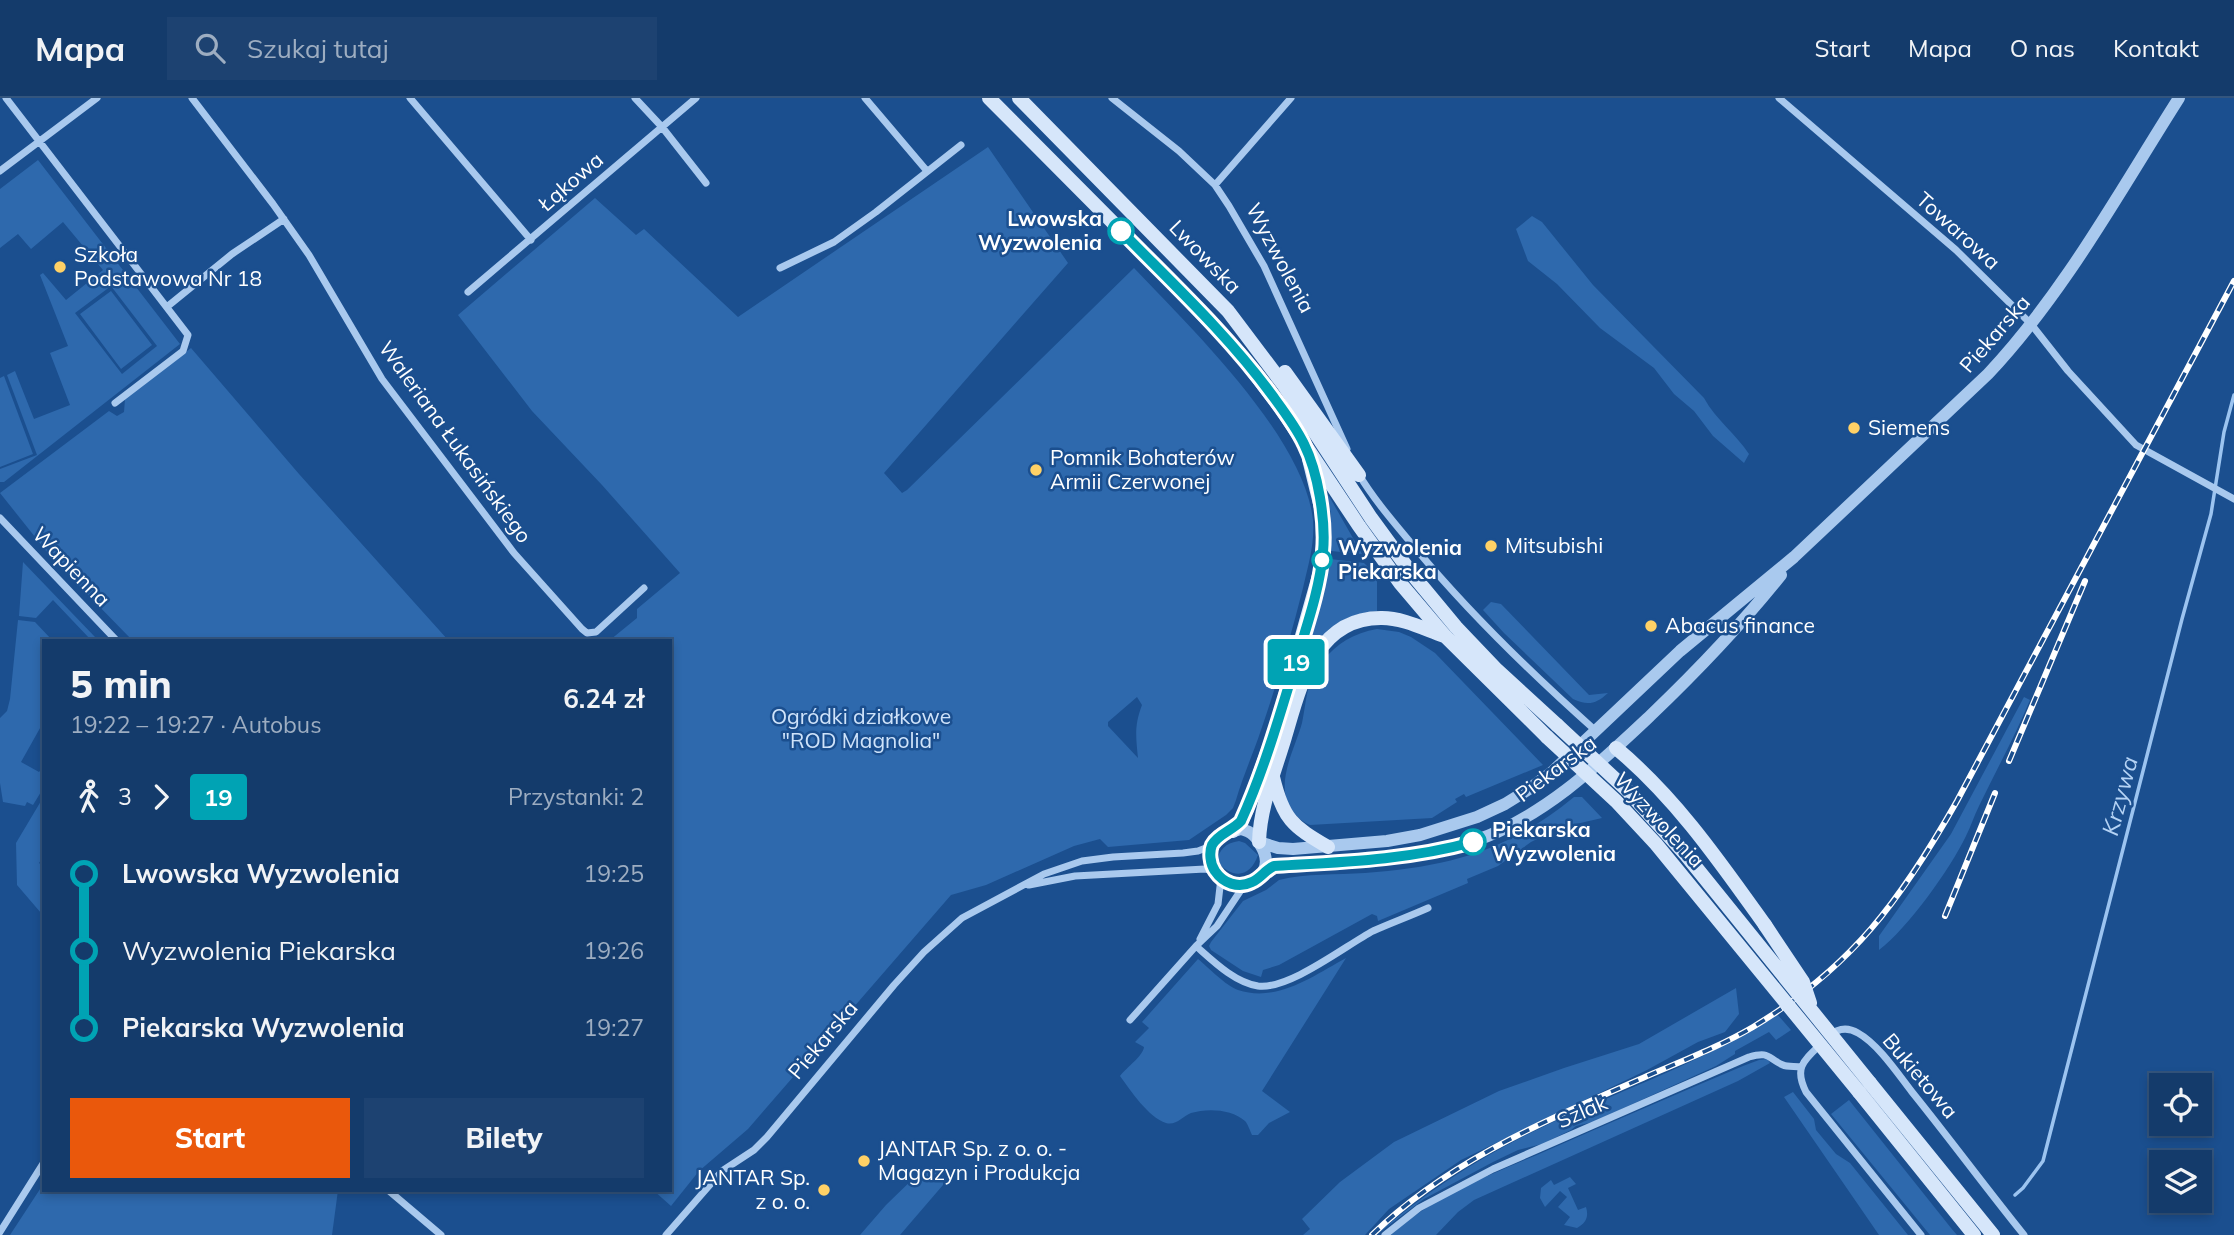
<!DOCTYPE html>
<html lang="pl">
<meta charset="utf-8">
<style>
:root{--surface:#143b6b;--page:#1d4271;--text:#f1f3f6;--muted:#9dadc1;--line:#33557e;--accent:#ea580c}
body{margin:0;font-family:Mulish,sans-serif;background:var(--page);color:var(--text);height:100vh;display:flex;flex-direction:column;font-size:26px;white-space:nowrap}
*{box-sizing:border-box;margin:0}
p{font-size:23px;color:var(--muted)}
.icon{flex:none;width:38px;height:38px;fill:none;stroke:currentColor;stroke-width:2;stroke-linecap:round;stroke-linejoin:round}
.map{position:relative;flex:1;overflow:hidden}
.drawer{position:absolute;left:42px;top:541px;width:630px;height:553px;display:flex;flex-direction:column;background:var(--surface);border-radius:0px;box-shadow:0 4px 10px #0003,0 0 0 2px var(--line)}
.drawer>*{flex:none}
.badge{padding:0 14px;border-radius:5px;font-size:24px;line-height:46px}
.controls{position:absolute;left:2149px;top:975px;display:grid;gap:14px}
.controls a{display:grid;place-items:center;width:63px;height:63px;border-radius:0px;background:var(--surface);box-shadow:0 4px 10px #0003,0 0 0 2px var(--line);font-size:35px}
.map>.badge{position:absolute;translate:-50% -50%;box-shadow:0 0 0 4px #fff}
.legs{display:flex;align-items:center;gap:10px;height:77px;padding:0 28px;font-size:23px}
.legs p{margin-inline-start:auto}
.summary{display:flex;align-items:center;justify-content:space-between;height:119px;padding:0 28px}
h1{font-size:38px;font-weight:800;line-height:52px}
.cta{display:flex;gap:14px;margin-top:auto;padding:14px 28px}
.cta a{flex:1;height:80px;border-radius:0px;background:var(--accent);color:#fff;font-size:28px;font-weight:800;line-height:80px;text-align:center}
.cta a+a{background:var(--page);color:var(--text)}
ul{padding:0 28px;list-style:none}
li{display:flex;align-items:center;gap:24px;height:77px;font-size:26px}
li i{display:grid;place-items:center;width:10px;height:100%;margin:0 9px;background:currentColor}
li i::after{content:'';width:18px;height:18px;margin:-9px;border:5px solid;border-radius:50%;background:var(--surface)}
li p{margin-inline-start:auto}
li:first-child i{background:linear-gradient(#0000 50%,currentColor 0)}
li:last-child i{background:linear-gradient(currentColor 50%,#0000 0)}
header{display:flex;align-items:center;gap:42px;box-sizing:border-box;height:98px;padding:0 35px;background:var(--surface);border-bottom:2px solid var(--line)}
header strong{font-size:33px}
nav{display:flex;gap:38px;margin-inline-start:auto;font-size:24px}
.search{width:490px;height:63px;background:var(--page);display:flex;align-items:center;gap:18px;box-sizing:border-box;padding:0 24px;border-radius:0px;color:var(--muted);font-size:26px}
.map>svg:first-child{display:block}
.green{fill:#2e69ad;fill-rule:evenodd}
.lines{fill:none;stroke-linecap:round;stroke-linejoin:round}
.stream{stroke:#9cc4f0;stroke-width:3.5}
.minor{stroke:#a9c9ee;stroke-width:7}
.tertiary{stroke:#a9c9ee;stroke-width:12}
.secondary{stroke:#d6e6fa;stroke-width:14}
.rail-casing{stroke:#fff;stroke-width:6}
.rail{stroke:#1b4f8f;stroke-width:3.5;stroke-dasharray:10;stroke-linecap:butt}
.secondary-bridge{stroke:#d6e6fa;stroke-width:14}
.line-1-casing{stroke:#fff;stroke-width:16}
.line-1{stroke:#00a3b4;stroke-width:10}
.stop-1-dot{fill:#fff;stroke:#00a3b4;stroke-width:3.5}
.poi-dot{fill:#ffd166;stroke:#1b4f8f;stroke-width:2.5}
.labels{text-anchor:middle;stroke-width:5;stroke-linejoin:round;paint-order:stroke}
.street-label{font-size:21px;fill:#fff;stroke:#1b4f8f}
.stop-label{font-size:21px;font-weight:bold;fill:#fff;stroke:#1b4f8f;text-anchor:start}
.poi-label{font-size:21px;fill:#fff;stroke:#1b4f8f;text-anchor:start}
.park-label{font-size:21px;fill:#cfe3fa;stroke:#1b4f8f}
.water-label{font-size:23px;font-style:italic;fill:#b5d3f5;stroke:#1b4f8f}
</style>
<header>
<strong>Mapa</strong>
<div class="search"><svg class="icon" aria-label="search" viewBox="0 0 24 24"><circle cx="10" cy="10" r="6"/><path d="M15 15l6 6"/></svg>Szukaj tutaj</div>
<nav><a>Start</a><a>Mapa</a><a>O nas</a><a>Kontakt</a></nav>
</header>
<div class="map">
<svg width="2234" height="1137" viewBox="0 0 2234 1137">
<rect width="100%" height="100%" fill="#1b4f8f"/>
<path class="green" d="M 988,49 L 1068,165 L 884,375 L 902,395 L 907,392 L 1134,170 C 1191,230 1304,339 1313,422 C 1315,445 1308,468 1303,490 C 1291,538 1277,586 1261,632 C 1253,656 1243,678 1236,702 L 1233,710 L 1226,717 L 1189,742 L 1108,749 L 1100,741 L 1074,748 L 986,787 L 951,797 L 748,1031 L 699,1073 L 671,1108 L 653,1092 L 670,1092 L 670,542 L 610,542 L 637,520 L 637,511 L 680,475 L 602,387 L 532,313 L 458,217 L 595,100 L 636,137 L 644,131 L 738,219 ZM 1137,599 L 1142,607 C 1134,628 1136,639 1138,660 L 1108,628 L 1108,624 Z
M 38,62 L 180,246 L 4,384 L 0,384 L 0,371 L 37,357 L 7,277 L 15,273 L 34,321 L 70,307 L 50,255 L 68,248 L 40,177 L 43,175 L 66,202 L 103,172 L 63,124 L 31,151 L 18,136 L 0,150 L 0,91 ZM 111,188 L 157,248 L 122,276 L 75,215 Z
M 1532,118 L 1542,124 L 1593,187 L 1704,300 C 1716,322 1736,336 1749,356 L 1744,365 L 1713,338 L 1694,313 L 1674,296 L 1654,270 L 1600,230 L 1557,186 L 1528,163 L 1516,131 Z
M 111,193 L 152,247 L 121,271 L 80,216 Z
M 191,250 L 299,376 L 448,542 L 132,542 L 51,459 L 0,395 L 109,313 L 117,318 L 124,314 L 125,301 Z
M 4,278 L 33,356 L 0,369 L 0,280 Z
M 1327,397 L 1329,398 L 1362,456 L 1331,453 L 1331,416 Z
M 1330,461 L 1364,465 L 1368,469 L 1365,472 L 1369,478 L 1374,478 L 1377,483 L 1377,513 C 1355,515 1333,523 1319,542 C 1314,550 1310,559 1303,564 L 1322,499 Z
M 23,464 L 95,539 L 91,542 L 53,502 L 36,520 L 19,518 Z
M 1491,504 L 1501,506 L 1589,597 L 1608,595 C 1596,606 1588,608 1573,601 L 1504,535 L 1483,512 Z
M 18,522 L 35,524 L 52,542 L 44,542 L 44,623 L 21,664 L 39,674 L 44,668 L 44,689 L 33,707 L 27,704 L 25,708 L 3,704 L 0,685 L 0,620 L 7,613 L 10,601 Z
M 1377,531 L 1399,534 L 1411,539 L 1435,555 L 1543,667 L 1466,699 L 1464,696 L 1455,701 L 1457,704 L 1432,720 L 1310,727 C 1298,722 1289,712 1286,699 C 1280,676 1296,647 1302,625 C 1305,611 1306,595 1311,582 C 1314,576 1318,569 1323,563 C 1337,545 1354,535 1377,531 Z
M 2024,599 L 2030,602 C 2015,638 1996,673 1979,708 C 1974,718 1971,728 1966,738 C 1950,771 1908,830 1879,852 L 1879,838 L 1951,736 Z
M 44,698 L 44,758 L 39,765 L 44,769 L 44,811 L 41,815 L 17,787 L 16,745 Z
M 1574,699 L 1582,699 L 1602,720 L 1559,730 L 1531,744 L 1498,768 L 1467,781 L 1468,785 L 1378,823 L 1377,818 L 1372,816 L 1279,867 L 1263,872 L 1261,879 L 1243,873 L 1211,852 L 1209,848 L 1211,844 L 1243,803 L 1266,792 L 1279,782 C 1306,775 1337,777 1365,775 C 1448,769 1509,753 1574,699 Z
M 1239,743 L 1245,745 L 1258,757 C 1250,780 1233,781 1217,764 C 1219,751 1226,745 1239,743 Z
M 1346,860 L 1262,993 L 1290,1014 L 1269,1025 L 1258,1037 L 1252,1037 C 1250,1033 1248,1026 1245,1023 C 1232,1011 1207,1010 1191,1015 C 1183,1018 1176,1028 1166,1025 C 1149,1020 1130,992 1120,978 C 1127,969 1143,958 1144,949 L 1135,944 L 1149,930 L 1142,924 L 1198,861 C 1208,869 1226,888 1238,892 C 1277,905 1313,878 1346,860 Z
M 1736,890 L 1739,916 L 1725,934 L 1698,944 L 1647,972 L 1461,1062 L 1389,1111 L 1365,1137 L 1303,1137 L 1310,1131 L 1302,1121 L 1340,1084 L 1394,1044 L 1499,993 L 1564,970 L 1639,946 Z
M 1777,916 L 1791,932 L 1776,942 L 1769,934 L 1735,953 L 1735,956 L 1716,968 L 1593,1024 L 1576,1028 L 1571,1032 L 1542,1046 L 1518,1052 L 1493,1064 L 1424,1101 L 1376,1137 C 1429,1091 1488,1054 1551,1025 C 1627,990 1706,963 1777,916 Z
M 1767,961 L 1770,965 L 1738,983 L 1474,1102 L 1458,1114 L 1436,1137 L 1391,1137 C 1434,1097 1493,1076 1546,1053 C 1611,1024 1677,996 1743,968 L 1759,962 Z
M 1793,994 L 1814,1021 L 1816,1032 L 1836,1056 L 1850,1065 L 1908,1137 L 1879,1137 L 1784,999 Z
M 1849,1002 L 1951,1130 L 1957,1137 L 1930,1137 L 1831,1016 Z
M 943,1070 L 943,1087 L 900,1137 L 860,1137 L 886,1107 L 920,1074 Z
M 1570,1079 L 1576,1086 L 1568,1090 L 1578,1112 L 1586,1109 C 1589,1119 1586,1125 1577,1130 L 1564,1127 L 1570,1119 L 1558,1109 L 1567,1099 L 1560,1093 L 1545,1109 L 1540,1100 L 1541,1090 L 1551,1082 L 1554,1087 Z
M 44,1085 L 44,1092 L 338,1092 L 332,1137 L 10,1137 Z"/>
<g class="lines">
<path class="stream" d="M 2015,1097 L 2023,1090 L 2043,1063 L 2182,521 L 2211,416 L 2224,334 L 2234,297"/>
<path class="minor" d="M 6,0 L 188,237 L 183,253 L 115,305
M 192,0 L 273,106 L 309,157 L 382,281 L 514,455 L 582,531 L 587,535 L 596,534 L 644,490
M 410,0 L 531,142
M 635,0 L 662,29 L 706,85
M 865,0 L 927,73
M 1112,0 L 1179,53 L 1215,87 L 1229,108 L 1264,168 L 1347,351
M 1779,0 L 1956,152 L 2031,226 L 2068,273 L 2136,347 L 2234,401
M 0,73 L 97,0
M 1215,87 L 1291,0
M 780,170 L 834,144 L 876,114 L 961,47
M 468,194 L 696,0
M 168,208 L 232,156 L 284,121
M 1358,375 C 1374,402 1396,427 1416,451 C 1471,517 1532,576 1596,633
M 0,420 L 116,542
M 1029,787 L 1075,778 L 1205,771 L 1215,774
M 1200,841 L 1218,806 L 1221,780
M 1196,848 C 1213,863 1234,884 1258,888 C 1289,892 1345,848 1373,833 C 1391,825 1410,818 1428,810
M 1130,922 L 1196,848 L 1217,828 L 1245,786
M 1829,938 C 1838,930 1848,929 1858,935 C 1878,946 1898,976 1912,994 C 1950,1041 1986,1090 2024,1137
M 1821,946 C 1803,963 1794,970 1806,994 L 1921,1137
M 388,1092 L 441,1137
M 0,1134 L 44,1064
M 666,1137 L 722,1073 L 754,1052 L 767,1039 L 894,887 L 924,854 L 962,820 L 1044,776 L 1082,763 L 1113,759 L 1183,755 L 1198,753 L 1211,748
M 1385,1137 L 1419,1110 L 1493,1071 L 1749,959 C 1770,953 1767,960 1783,967 C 1787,969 1796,968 1801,969"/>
<path class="tertiary" d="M 1241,731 C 1252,734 1256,738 1261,748 C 1286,790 1205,808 1211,748 L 1223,736 Z
M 1259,744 L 1278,750 L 1293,751 L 1387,743 L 1420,737 L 1477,719 L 1505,706 L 1529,691 L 1552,674 L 1680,553 L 1794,459 L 1988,276 C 2065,194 2119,94 2179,0
M 1265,772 L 1274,768 C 1341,763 1410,765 1474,743 C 1543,720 1599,666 1651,617 C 1697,573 1741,527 1781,477"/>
<path class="secondary" d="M 989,0 L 1171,183 L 1239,255 L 1280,309 L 1359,428 L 1400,485 L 1445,538 L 1547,639
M 1019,0 L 1228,213 L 1283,286 L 1371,420 L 1412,476 L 1456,529 L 1497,572 L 1557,627
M 1285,274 L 1359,377
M 1616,650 C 1676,700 1720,764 1765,827
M 1273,679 C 1283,721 1292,728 1328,749
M 1233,733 L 1241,723 L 1247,711 L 1277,627 L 1320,474 L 1324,441 L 1323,418 L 1309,361
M 1259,744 C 1260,708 1275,673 1285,639 C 1300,589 1315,519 1382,520 C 1403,520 1424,531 1444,538
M 1870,985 L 1993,1137
M 1859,994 L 1974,1137"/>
<defs>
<path id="rail" d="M 2009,663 L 2085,483
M 1945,818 L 1995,695
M 1372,1137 C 1449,1062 1550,1021 1647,978 C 1682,963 1719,949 1753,929 C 1852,869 1901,802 1957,703 L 2234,183"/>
</defs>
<use href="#rail" class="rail-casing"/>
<use href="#rail" class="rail"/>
<path class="secondary-bridge" d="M 1557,627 L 1628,693 L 1686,757 L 1870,985
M 1547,639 L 1616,703 L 1656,746 L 1859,994
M 1765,827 L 1803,884 L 1810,905"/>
</g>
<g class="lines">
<defs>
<path id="line-1" d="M 1121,133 C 1173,186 1228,237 1272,297 C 1283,312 1296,329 1304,346 C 1318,374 1326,423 1323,454 C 1320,489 1308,524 1298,557 C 1281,613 1265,670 1241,723 C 1233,732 1218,736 1212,747 C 1209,754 1210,766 1215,773 C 1223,785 1238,791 1252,784 C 1261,780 1264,773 1274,768 C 1342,764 1408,762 1473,744"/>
</defs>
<use href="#line-1" class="line-1-casing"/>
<use href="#line-1" class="line-1"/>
</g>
<g class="stop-1-dot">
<circle cx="1121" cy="133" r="12"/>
<circle cx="1322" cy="462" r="9"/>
<circle cx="1473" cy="744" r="12"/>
</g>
<g class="poi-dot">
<circle cx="60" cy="169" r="7"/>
<circle cx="1854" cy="330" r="7"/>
<circle cx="1036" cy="372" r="7"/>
<circle cx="1491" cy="448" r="7"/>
<circle cx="1651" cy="528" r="7"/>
<circle cx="864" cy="1063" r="7"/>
<circle cx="824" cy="1092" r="7"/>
</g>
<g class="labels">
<g class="street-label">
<text transform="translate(571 84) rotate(-41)" y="7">Łąkowa</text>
<text transform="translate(1958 133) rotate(42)" y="7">Towarowa</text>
<text transform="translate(1205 159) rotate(46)" y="7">Lwowska</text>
<text transform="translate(1280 160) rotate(62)" y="7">Wyzwolenia</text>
<text transform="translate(1995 236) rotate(-49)" y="7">Piekarska</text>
<text transform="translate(455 344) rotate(54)" y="7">Waleriana Łukasińskiego</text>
<text transform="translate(71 469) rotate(46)" y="7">Wapienna</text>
<text transform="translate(1556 671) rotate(-37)" y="7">Piekarska</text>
<text transform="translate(1659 722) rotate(47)" y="7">Wyzwolenia</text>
<text transform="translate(823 942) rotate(-50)" y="7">Piekarska</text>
<text transform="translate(1920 978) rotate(50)" y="7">Bukietowa</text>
<text transform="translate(1582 1014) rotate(-23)" y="7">Szlak</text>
</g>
<g class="stop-label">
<text x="1102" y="128" text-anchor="end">Lwowska<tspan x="1102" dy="24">Wyzwolenia</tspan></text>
<text x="1338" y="457">Wyzwolenia<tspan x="1338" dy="24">Piekarska</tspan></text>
<text x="1492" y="739">Piekarska<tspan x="1492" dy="24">Wyzwolenia</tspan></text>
</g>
<g class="poi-label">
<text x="74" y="164">Szkoła<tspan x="74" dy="24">Podstawowa Nr 18</tspan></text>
<text x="1868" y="337">Siemens</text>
<text x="1050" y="367">Pomnik Bohaterów<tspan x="1050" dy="24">Armii Czerwonej</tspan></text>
<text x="1505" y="455">Mitsubishi</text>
<text x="1665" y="535">Abacus finance</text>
<text x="878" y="1058">JANTAR Sp. z o. o. -<tspan x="878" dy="24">Magazyn i Produkcja</tspan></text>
<text x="810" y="1087" text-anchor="end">JANTAR Sp.<tspan x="810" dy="24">z o. o.</tspan></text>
</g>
<g class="park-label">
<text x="861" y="626">Ogródki działkowe<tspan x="861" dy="24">"ROD Magnolia"</tspan></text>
</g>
<g class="water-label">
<text transform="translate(2120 698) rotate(-75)" y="8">Krzywa</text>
</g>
</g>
</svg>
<div class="controls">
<a><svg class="icon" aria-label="locate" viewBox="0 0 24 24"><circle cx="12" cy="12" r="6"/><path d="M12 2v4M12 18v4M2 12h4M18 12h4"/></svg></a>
<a><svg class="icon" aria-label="layers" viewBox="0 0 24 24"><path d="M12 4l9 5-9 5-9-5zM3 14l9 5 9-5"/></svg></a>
</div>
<b class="badge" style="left:1296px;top:564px;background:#00a3b4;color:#fff">19</b>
<section class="drawer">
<div class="summary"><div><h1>5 min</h1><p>19:22 – 19:27 · Autobus</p></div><b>6.24 zł</b></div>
<div class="legs"><svg class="icon" aria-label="walk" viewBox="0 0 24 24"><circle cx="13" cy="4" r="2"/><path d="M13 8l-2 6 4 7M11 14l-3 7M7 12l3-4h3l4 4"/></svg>3<svg class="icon" aria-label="forward" viewBox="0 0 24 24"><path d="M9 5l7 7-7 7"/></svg><b class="badge" style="background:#00a3b4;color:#fff">19</b><p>Przystanki: 2</p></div>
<ul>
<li><i style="color:#00a3b4"></i><b>Lwowska Wyzwolenia</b><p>19:25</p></li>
<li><i style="color:#00a3b4"></i><span>Wyzwolenia Piekarska</span><p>19:26</p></li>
<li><i style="color:#00a3b4"></i><b>Piekarska Wyzwolenia</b><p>19:27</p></li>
</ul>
<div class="cta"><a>Start</a><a>Bilety</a></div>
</section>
</div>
